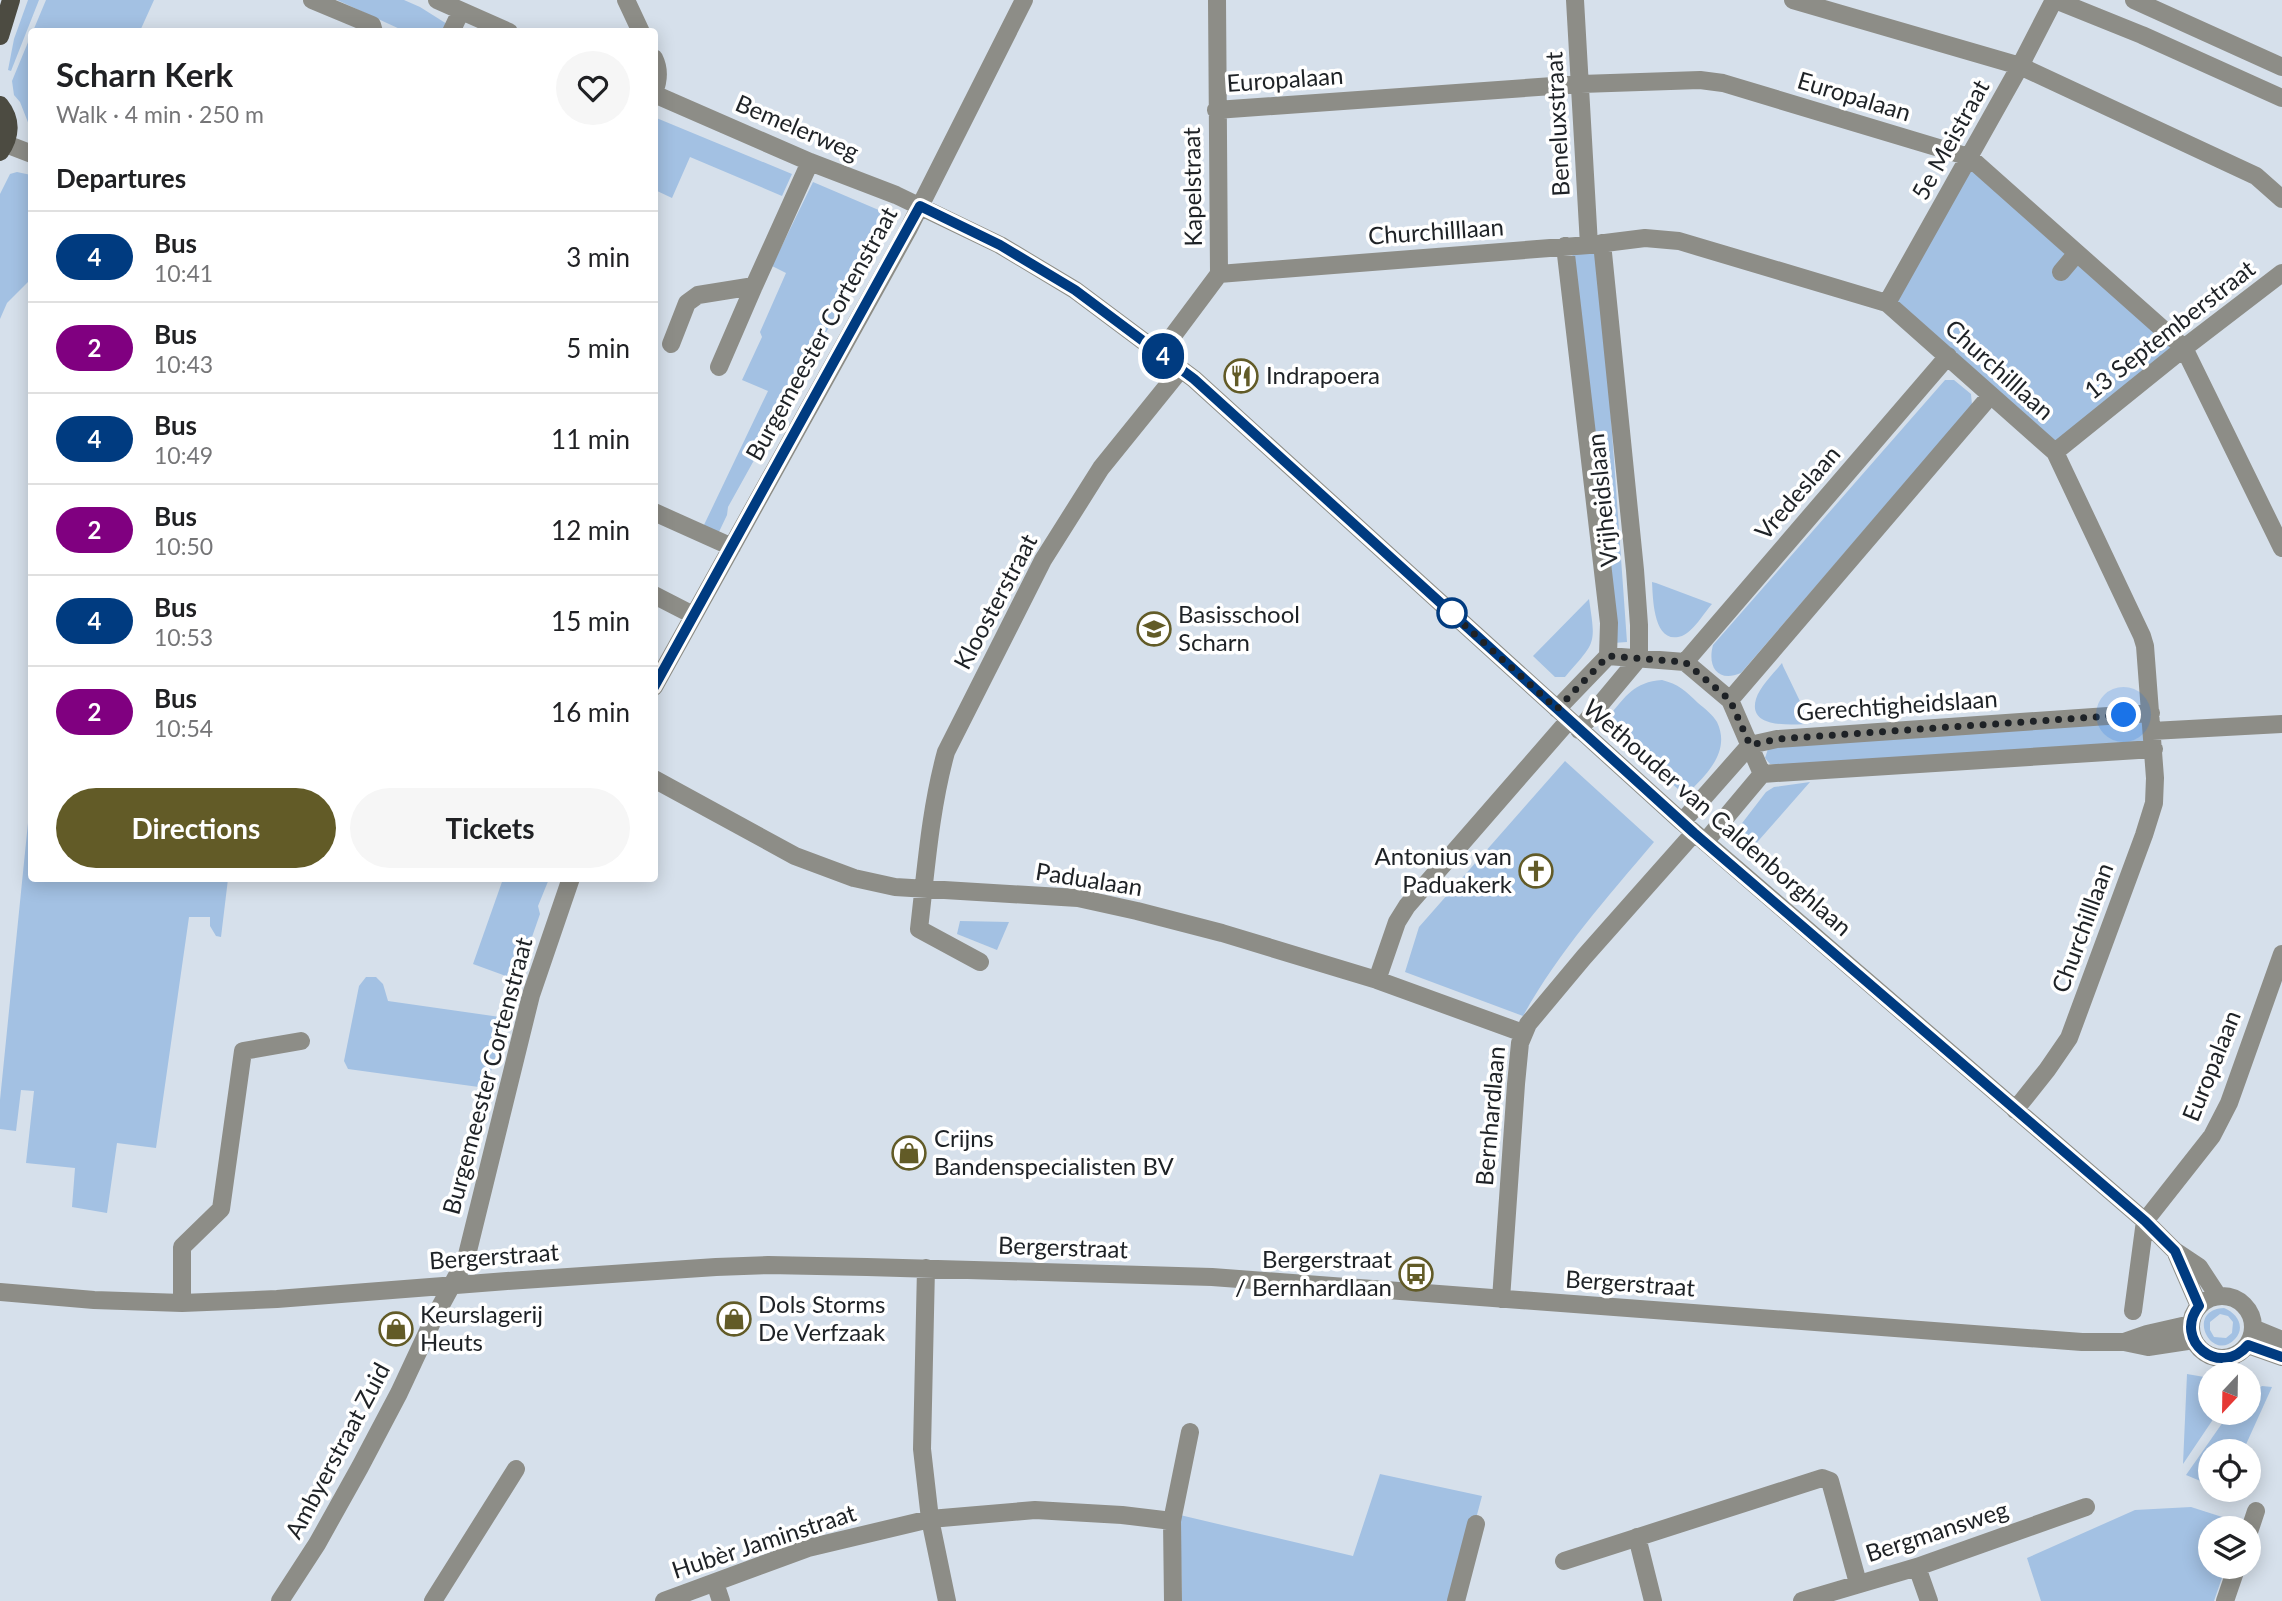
<!DOCTYPE html>
<meta charset="utf-8">
<style>
:root{--surface:#fff;--page:#f6f6f6;--text:#202124;--muted:#757577;--line:#e0e0e0;--accent:#625b27}
body{margin:0;font-family:Lato,sans-serif;background:var(--page);color:var(--text);height:100vh;display:flex;flex-direction:column;font-size:26px;white-space:nowrap}
*{box-sizing:border-box;margin:0}
p{font-size:23px;color:var(--muted)}
.icon{flex:none;width:38px;height:38px;fill:none;stroke:currentColor;stroke-width:2;stroke-linecap:round;stroke-linejoin:round}
.map{position:relative;flex:1;overflow:hidden}
.panel{position:absolute;left:28px;top:28px;width:630px;height:854px;display:flex;flex-direction:column;background:var(--surface);border-radius:7px;box-shadow:0 4px 18px #0003}
.panel>*{flex:none}
.badge{padding:0 14px;border-radius:23px;font-size:24px;line-height:46px}
.needle{width:46px;rotate:202deg}
.controls{position:absolute;left:2198px;top:1362px;display:grid;gap:14px}
.controls a{display:grid;place-items:center;width:63px;height:63px;border-radius:50%;background:var(--surface);box-shadow:0 4px 18px #0003;font-size:35px}
.you{position:absolute;width:35px;height:35px;margin:-18px;border:5px solid #fff;border-radius:50%;background:#1a73e8;box-shadow:0 0 0 10px #1a73e833}
.map>.badge{position:absolute;translate:-50% -50%;box-shadow:0 0 0 4px #fff}
h2{padding:0 28px;font-size:26px;line-height:63px}
.round{display:grid;place-items:center;flex:none;width:74px;height:74px;border-radius:37px;background:var(--page)}
.headline{display:flex;align-items:center;justify-content:space-between;height:119px;padding:0 28px}
h1{font-size:33px;font-weight:700;line-height:52px}
.action{display:flex;gap:14px;margin-top:auto;padding:14px 28px}
.action a{flex:1;height:80px;border-radius:42px;background:var(--accent);color:#fff;font-size:28px;font-weight:700;line-height:80px;text-align:center}
.action a+a{background:var(--page);color:var(--text)}
ul{padding:0;list-style:none}
li{display:flex;align-items:center;gap:21px;height:91px;padding:0 28px;border-top:2px solid var(--line)}
li div{flex:1}
li b{display:block;font-size:26px}
li em{font-style:normal}
li .badge{min-width:77px;font-weight:700;text-align:center}
.map>svg:first-child{display:block}
.green{fill:#a3c1e3;fill-rule:evenodd}
.lines{fill:none;stroke-linecap:round;stroke-linejoin:round}
.minor{stroke:#8d8d87;stroke-width:18}
.major{stroke:#4c4b41;stroke-width:18}
.line-casing{stroke:#fff;stroke-width:16}
.line{stroke:#003b80;stroke-width:10}
.walk{stroke:#1e2226;stroke-width:7;stroke-dasharray:0 12.6}
.stop-dot{fill:#fff;stroke:#003b80;stroke-width:3.5}
.labels{text-anchor:middle;stroke-width:7;stroke-linejoin:round;paint-order:stroke}
.street-label{font-size:24px;fill:#1e2226;stroke:#fff}
.poi-label{font-size:24px;fill:#1e2226;stroke:#fff;text-anchor:start}
</style>
<div class="map">
<svg width="2282" height="1601" viewBox="0 0 2282 1601">
<rect width="100%" height="100%" fill="#d6e0eb"/>
<path class="green" d="M 28,0 L 39,0 L 11,71 L 8,70 L 14,39 Z
M 46,0 L 154,0 L 140,31 L 33,31 Z
M 337,0 L 404,0 L 420,7 L 447,24 L 443,31 L 402,31 L 402,30 Z
M 31,35 L 31,130 L 20,102 L 14,95 L 12,81 Z
M 654,117 L 792,174 L 782,196 L 690,157 L 672,198 L 655,190 Z
M 1970,166 L 2180,347 L 2056,448 L 1893,302 Z
M 17,172 L 31,175 L 31,279 L 7,303 L 0,319 L 0,194 L 10,174 Z
M 813,182 L 881,211 L 888,222 L 880,243 L 873,246 L 817,349 L 813,347 L 809,351 L 813,354 L 728,507 L 727,515 L 718,534 L 703,527 L 768,391 L 742,380 L 762,337 L 760,332 L 786,273 L 772,266 Z
M 1599,250 L 1627,642 L 1613,643 L 1572,251 Z
M 1945,380 L 1954,380 L 1971,394 L 1972,405 L 1741,673 C 1718,683 1707,667 1713,645 Z
M 1652,582 L 1656,583 L 1712,604 C 1704,613 1693,632 1682,636 C 1653,646 1653,598 1652,582 Z
M 1589,599 C 1596,646 1596,641 1565,677 L 1555,677 L 1533,656 Z
M 1782,663 L 1783,666 L 1811,724 C 1794,724 1747,730 1756,699 C 1760,686 1774,673 1782,663 Z
M 1662,680 C 1678,684 1686,691 1698,703 C 1704,708 1713,715 1717,722 C 1730,749 1710,771 1693,788 L 1678,789 L 1610,731 L 1609,716 C 1626,696 1634,682 1662,680 Z
M 2148,717 L 2148,745 L 1776,765 L 1770,764 L 1765,758 L 1768,749 L 1772,747 Z
M 1565,761 L 1654,842 C 1606,899 1559,951 1523,1016 L 1405,972 L 1419,927 Z
M 1810,782 L 1752,848 L 1737,835 L 1736,831 L 1766,792 L 1774,787 Z
M 30,803 L 32,803 L 32,878 L 228,879 L 221,937 L 216,936 L 210,926 L 210,917 L 189,917 L 156,1148 L 117,1143 L 107,1213 L 72,1207 L 75,1168 L 26,1163 L 34,1091 L 21,1090 L 16,1131 L 0,1129 L 0,1100 Z
M 503,879 L 549,879 L 538,906 L 540,914 L 517,980 L 473,964 Z
M 960,921 L 1009,922 L 997,950 L 957,934 Z
M 366,977 L 376,977 L 383,984 L 388,1001 L 507,1018 L 486,1088 L 348,1069 L 344,1061 L 359,986 Z
M 2224,1308 C 2237,1313 2246,1327 2235,1339 C 2212,1364 2184,1310 2224,1308 ZM 2220,1314 L 2228,1316 L 2233,1322 L 2232,1333 L 2226,1338 L 2214,1337 L 2210,1330 L 2210,1322 Z
M 2187,1374 L 2210,1378 L 2210,1412 L 2218,1412 L 2183,1464 Z
M 2262,1386 L 2272,1387 L 2243,1451 L 2210,1451 L 2210,1485 L 2186,1475 L 2230,1412 L 2249,1412 L 2249,1395 Z
M 1380,1474 L 1482,1496 L 1454,1601 L 1182,1601 L 1180,1515 L 1353,1556 Z
M 2191,1507 L 2241,1523 L 2239,1528 L 2210,1528 L 2210,1566 L 2226,1566 L 2214,1601 L 2041,1601 L 2027,1558 L 2135,1510 Z"/>
<g class="lines">
<path class="minor" d="M 312,0 L 372,25 L 374,32
M 437,0 L 509,32
M 626,0 L 641,32
M 1575,0 L 1589,245
M 1793,0 L 2020,66 L 2256,176 L 2282,199
M 2055,0 L 2142,35 L 2282,98
M 2134,0 L 2282,67
M 451,32 L 461,11
M 654,58 C 660,70 659,80 654,92
M 654,94 L 810,162 L 896,195 L 1000,245 L 1075,290 L 1194,379 L 1682,822 L 2145,1221 L 2175,1251 L 2199,1267 L 2218,1296
M 1216,110 L 1581,84 L 1700,80 L 1723,83 L 1969,157 L 2184,348 L 2282,548
M 6,144 L 32,154
M 2061,272 L 2077,253
M 1219,274 L 1589,245 L 1645,238 L 1679,241 L 1887,303 L 2055,452 L 2142,636 L 2145,646 L 2155,778 L 2154,803 L 2144,835 L 2069,1038 L 2047,1070 L 2015,1110
M 1887,303 L 2020,66 L 2054,0
M 671,344 L 687,303 L 698,295 L 754,286 L 810,162
M 1160,353 L 1219,274 L 1217,0
M 719,367 L 754,286
M 2055,452 L 2184,348 L 2282,273
M 654,512 L 732,547
M 654,595 L 693,615
M 1608,656 L 1685,662 L 1730,700 L 1762,774
M 1685,662 L 1948,356
M 654,687 L 908,230 L 1024,0
M 1730,700 L 1991,395
M 1557,709 L 1608,656 L 1609,623 L 1565,246
M 1579,730 L 1639,658 L 1639,625 L 1635,570 L 1602,243
M 2152,731 L 2282,724
M 654,779 L 795,856 L 854,878 L 895,887 L 1078,898 L 1137,911 L 1222,933 L 1377,980 L 1523,1033
M 1682,822 L 1750,745 L 1777,739 L 2151,713
M 1705,842 L 1762,774 L 2154,749
M 980,962 L 919,929 C 926,870 930,810 946,752 L 1043,560 L 1101,468 L 1181,369
M 1377,980 L 1397,922 L 1407,906 L 1569,720
M 2175,1251 L 2199,1306
M 926,1268 L 922,1449 L 930,1519 L 947,1601
M 0,1292 L 94,1300 L 182,1303 L 277,1299 L 507,1281 L 716,1267 L 768,1265 L 867,1267 L 1212,1277 L 2082,1342 L 2124,1342 L 2148,1347 L 2194,1340
M2191 1327a31 31 0 1 1 62 0a31 31 0 1 1-62 0Z
M 1501,1299 L 1516,1084 L 1520,1043 L 1528,1024 L 1584,957 L 1694,833
M 182,1303 L 182,1247 L 221,1209 L 243,1051 L 301,1041
M 2133,1311 L 2145,1221 L 2212,1136 L 2229,1103 L 2282,954
M 2253,1328 L 2282,1340
M 2124,1342 L 2147,1334 L 2191,1324
M 2248,1345 L 2282,1357
M 2249,1532 L 2256,1511
M 1637,1537 L 1653,1601
M 1564,1561 L 1822,1478 L 1830,1481 L 1858,1583
M 1917,1567 L 1929,1601
M 715,1583 L 721,1601
M 280,1601 L 317,1544 L 360,1467 L 399,1393 L 434,1318 L 466,1259 L 531,995 L 571,878
M 433,1601 L 516,1469
M 664,1601 L 808,1548 L 930,1519 L 1035,1510 L 1122,1515 L 1172,1521
M 1173,1601 L 1172,1521 L 1190,1432
M 1456,1601 L 1476,1524
M 1802,1601 L 1917,1567 L 2086,1507
M 2225,1601 L 2237,1566"/>
<path class="major" d="M 0,36 L 11,0
M 0,105 C 12,120 11,136 0,152"/>
</g>
<g class="lines">
<defs>
<path id="line" d="M 654,687 L 920,206 L 1000,245 L 1075,290 L 1194,379 L 1694,833 L 2145,1221 L 2175,1251 L 2199,1306 C 2172,1340 2220,1379 2248,1345 L 2282,1357"/>
</defs>
<use href="#line" class="line-casing"/>
<use href="#line" class="line"/>
<path class="walk" d="M 1452,613 L 1449,611 L 1557,709 L 1608,656 L 1685,662 L 1730,700 L 1750,745 L 1777,739 L 2124,715"/>
</g>
<defs>
<symbol id="restaurant-ring" viewBox="-11 -11 22 22"><circle r="9.5" fill="#fff" stroke="#625b27" stroke-width="1.5"/><path d="M-5-6h1v4h1v-4h1v4h1v-4h1v5L-1.5 .5V6h-2V.5L-5-1ZM5-6V6H3V1.5H1.5Q1.5-4 5-6Z" fill="#625b27"/></symbol>
<symbol id="school-ring" viewBox="-11 -11 22 22"><circle r="9.5" fill="#fff" stroke="#625b27" stroke-width="1.5"/><path d="M0-5L7-2L0 1L-7-2ZM-4 1L0 2.5L4 1V4Q0 6-4 4Z" fill="#625b27"/></symbol>
<symbol id="church-ring" viewBox="-11 -11 22 22"><circle r="9.5" fill="#fff" stroke="#625b27" stroke-width="1.5"/><path d="M-1.2-6h2.4v3.5h3.3v2.4h-3.3V6h-2.4V-.1h-3.3v-2.4h3.3Z" fill="#625b27"/></symbol>
<symbol id="shop-ring" viewBox="-11 -11 22 22"><circle r="9.5" fill="#fff" stroke="#625b27" stroke-width="1.5"/><path d="M-5-2.5h2.3a2.7 3.5 0 0 1 5.4 0H5L5.5 6h-11ZM-1.5-2.5h3a1.5 2.3 0 0 0-3 0Z" fill="#625b27"/></symbol>
<symbol id="bus-ring" viewBox="-11 -11 22 22"><circle r="9.5" fill="#fff" stroke="#625b27" stroke-width="1.5"/><path d="M-5-6H5V4H4V6H2V4H-2V6H-4V4H-5ZM-3.5-4V0h7V-4ZM-3.5 1.2v1.5H-2V1.2ZM2 1.2v1.5H3.5V1.2Z" fill="#625b27"/></symbol>
</defs>
<g fill-rule="evenodd">
<use href="#restaurant-ring" x="1222" y="357" width="38" height="38"/>
<use href="#school-ring" x="1135" y="610" width="38" height="38"/>
<use href="#church-ring" x="1517" y="852" width="38" height="38"/>
<use href="#shop-ring" x="890" y="1134" width="38" height="38"/>
<use href="#bus-ring" x="1397" y="1255" width="38" height="38"/>
<use href="#shop-ring" x="715" y="1300" width="38" height="38"/>
<use href="#shop-ring" x="377" y="1310" width="38" height="38"/>
</g>
<circle class="stop-dot" cx="1452" cy="613" r="14"/>
<g class="labels">
<g class="street-label">
<text transform="translate(1285 80) rotate(-4)" y="8">Europalaan</text>
<text transform="translate(1854 97) rotate(17)" y="8">Europalaan</text>
<text transform="translate(1558 124) rotate(-93)" y="8">Beneluxstraat</text>
<text transform="translate(797 128) rotate(23)" y="8">Bemelerweg</text>
<text transform="translate(1951 140) rotate(-61)" y="8">5e Meistraat</text>
<text transform="translate(1193 187) rotate(-91)" y="8">Kapelstraat</text>
<text transform="translate(1436 232) rotate(-4)" y="8">Churchilllaan</text>
<text transform="translate(2170 330) rotate(-38)" y="8">13 Septemberstraat</text>
<text transform="translate(822 334) rotate(-61)" y="8">Burgemeester Cortenstraat</text>
<text transform="translate(1999 370) rotate(42)" y="8">Churchilllaan</text>
<text transform="translate(1798 493) rotate(-49)" y="8">Vredeslaan</text>
<text transform="translate(1603 500) rotate(-96)" y="8">Vrijheidslaan</text>
<text transform="translate(996 602) rotate(-62)" y="8">Kloosterstraat</text>
<text transform="translate(1897 706) rotate(-4)" y="8">Gerechtigheidslaan</text>
<text transform="translate(1717 818) rotate(41)" y="8">Wethouder van Caldenborghlaan</text>
<text transform="translate(1089 880) rotate(9)" y="8">Padualaan</text>
<text transform="translate(2083 928) rotate(-70)" y="8">Churchilllaan</text>
<text transform="translate(2212 1066) rotate(-68)" y="8">Europalaan</text>
<text transform="translate(488 1076) rotate(-75)" y="8">Burgemeester Cortenstraat</text>
<text transform="translate(1491 1116) rotate(-85)" y="8">Bernhardlaan</text>
<text transform="translate(1063 1248) rotate(2)" y="8">Bergerstraat</text>
<text transform="translate(494 1257) rotate(-4)" y="8">Bergerstraat</text>
<text transform="translate(1630 1284) rotate(4)" y="8">Bergerstraat</text>
<text transform="translate(338 1451) rotate(-62)" y="8">Ambyerstraat Zuid</text>
<text transform="translate(1937 1532) rotate(-18)" y="8">Bergmansweg</text>
<text transform="translate(764 1542) rotate(-18)" y="8">Hubèr Jaminstraat</text>
</g>
<g class="poi-label">
<text x="1266" y="384">Indrapoera</text>
<text x="1178" y="623">Basisschool<tspan x="1178" dy="28">Scharn</tspan></text>
<text x="1512" y="865" text-anchor="end">Antonius van<tspan x="1512" dy="28">Paduakerk</tspan></text>
<text x="934" y="1147">Crijns<tspan x="934" dy="28">Bandenspecialisten BV</tspan></text>
<text x="1392" y="1268" text-anchor="end">Bergerstraat<tspan x="1392" dy="28">/ Bernhardlaan</tspan></text>
<text x="758" y="1313">Dols Storms<tspan x="758" dy="28">De Verfzaak</tspan></text>
<text x="420" y="1323">Keurslagerij<tspan x="420" dy="28">Heuts</tspan></text>
</g>
</g>
</svg>
<div class="controls">
<a><svg class="needle" viewBox="-14 -14 28 28"><path d="M0-13l5 13h-10z" fill="#e53935"/><path d="M0 13l5-13h-10z" fill="#757577"/></svg></a>
<a><svg class="icon" aria-label="locate" viewBox="0 0 24 24"><circle cx="12" cy="12" r="6"/><path d="M12 2v4M12 18v4M2 12h4M18 12h4"/></svg></a>
<a><svg class="icon" aria-label="layers" viewBox="0 0 24 24"><path d="M12 4l9 5-9 5-9-5zM3 14l9 5 9-5"/></svg></a>
</div>
<div class="you" style="left:2124px;top:715px"></div>
<b class="badge" style="left:1163px;top:356px;background:#003b80;color:#fff">4</b>
<section class="panel">
<div class="headline"><div><h1>Scharn Kerk</h1><p>Walk · 4 min · 250 m</p></div><a class="round"><svg class="icon" aria-label="heart" viewBox="0 0 24 24"><path d="M12 20l-8-8c-3-5 5-10 8-4 3-6 11-1 8 4z"/></svg></a></div>
<h2>Departures</h2>
<ul>
<li><span class="badge" style="background:#003b80;color:#fff">4</span><div><b>Bus</b><p>10:41</p></div><em>3 min</em></li>
<li><span class="badge" style="background:#800080;color:#fff">2</span><div><b>Bus</b><p>10:43</p></div><em>5 min</em></li>
<li><span class="badge" style="background:#003b80;color:#fff">4</span><div><b>Bus</b><p>10:49</p></div><em>11 min</em></li>
<li><span class="badge" style="background:#800080;color:#fff">2</span><div><b>Bus</b><p>10:50</p></div><em>12 min</em></li>
<li><span class="badge" style="background:#003b80;color:#fff">4</span><div><b>Bus</b><p>10:53</p></div><em>15 min</em></li>
<li><span class="badge" style="background:#800080;color:#fff">2</span><div><b>Bus</b><p>10:54</p></div><em>16 min</em></li>
</ul>
<div class="action"><a>Directions</a><a>Tickets</a></div>
</section>
</div>
